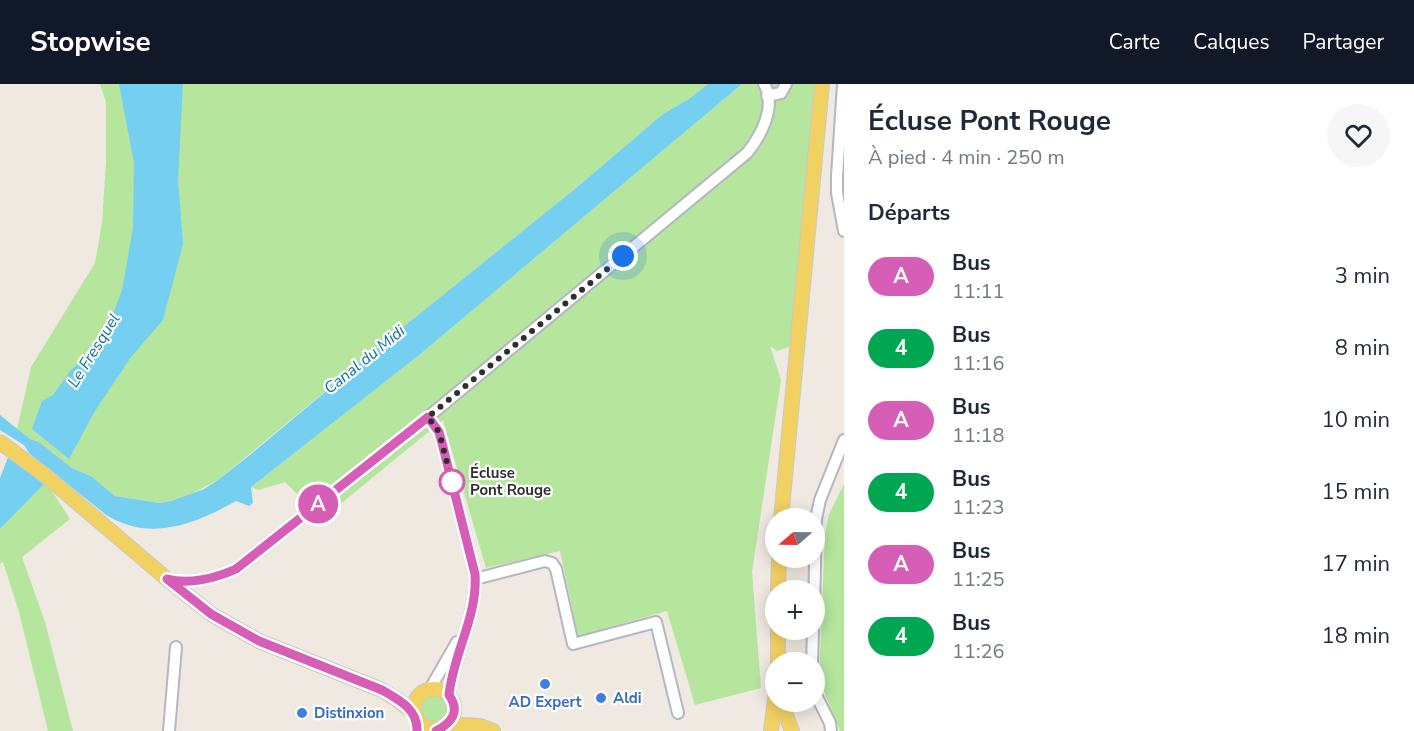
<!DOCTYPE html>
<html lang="fr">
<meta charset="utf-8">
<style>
:root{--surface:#fff;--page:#f6f6f7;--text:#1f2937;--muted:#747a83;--accent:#111827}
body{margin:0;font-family:"Nunito Sans",sans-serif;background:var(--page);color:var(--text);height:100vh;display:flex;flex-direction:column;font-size:22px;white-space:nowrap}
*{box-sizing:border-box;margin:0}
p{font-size:20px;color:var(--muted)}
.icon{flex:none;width:33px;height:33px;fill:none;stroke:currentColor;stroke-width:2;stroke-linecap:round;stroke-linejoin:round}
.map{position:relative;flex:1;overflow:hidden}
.panel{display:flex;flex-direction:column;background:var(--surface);width:570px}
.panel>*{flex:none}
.badge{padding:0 12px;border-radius:20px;font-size:21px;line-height:39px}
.needle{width:39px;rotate:250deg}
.controls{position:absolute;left:765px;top:424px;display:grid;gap:12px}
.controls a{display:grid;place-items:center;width:60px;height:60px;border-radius:50%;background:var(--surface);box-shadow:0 3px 15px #0003;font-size:30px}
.you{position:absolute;width:30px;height:30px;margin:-15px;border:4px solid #fff;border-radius:50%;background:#1a73e8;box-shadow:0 0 0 9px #1a73e833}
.map>.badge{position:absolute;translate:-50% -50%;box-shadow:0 0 0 3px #fff}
h2{padding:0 24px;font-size:22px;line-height:54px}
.round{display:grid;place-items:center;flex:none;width:63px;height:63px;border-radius:32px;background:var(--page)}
.head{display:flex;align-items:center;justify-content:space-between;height:102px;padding:0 24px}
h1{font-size:28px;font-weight:700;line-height:45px}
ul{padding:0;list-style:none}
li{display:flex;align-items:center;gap:18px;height:72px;padding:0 24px}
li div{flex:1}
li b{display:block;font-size:22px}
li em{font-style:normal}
li .badge{min-width:66px;font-weight:700;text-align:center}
header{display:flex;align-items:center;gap:36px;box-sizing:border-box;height:84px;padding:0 30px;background:var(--accent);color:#fff}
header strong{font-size:28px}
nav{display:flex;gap:33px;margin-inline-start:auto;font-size:21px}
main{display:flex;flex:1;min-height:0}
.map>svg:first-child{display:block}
.green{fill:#b6e59e}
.water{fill:#75cff0}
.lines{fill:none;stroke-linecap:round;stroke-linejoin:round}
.minor-casing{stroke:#b4b7c1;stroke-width:14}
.major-casing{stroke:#c9c9c9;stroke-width:16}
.minor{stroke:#fff;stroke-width:10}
.major{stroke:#f2d163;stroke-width:14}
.line-casing{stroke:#fff;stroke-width:14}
.line{stroke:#d75eb6;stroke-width:9}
.walk{stroke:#2e2e2e;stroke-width:6;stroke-dasharray:0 10.8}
.stop-dot{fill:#fff;stroke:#d75eb6;stroke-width:3}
.shop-dot{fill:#3f7fe0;stroke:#fff;stroke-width:2}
.labels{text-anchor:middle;stroke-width:4.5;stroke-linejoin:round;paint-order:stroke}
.stop-label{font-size:15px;font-weight:bold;fill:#2e2e2e;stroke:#fff;text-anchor:start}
.shop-label{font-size:15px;font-weight:bold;fill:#366cbe;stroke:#fff;text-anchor:start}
.water-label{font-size:16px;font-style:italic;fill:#0d6fa3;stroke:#fff}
</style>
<header>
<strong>Stopwise</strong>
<nav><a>Carte</a><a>Calques</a><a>Partager</a></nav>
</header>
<main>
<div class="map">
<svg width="844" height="647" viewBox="0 0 844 647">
<rect width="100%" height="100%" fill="#efe9e1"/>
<path class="green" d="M 100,0 L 708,0 L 690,14 L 663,30 L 576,104 L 392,252 L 218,396 L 191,410 L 171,417 L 159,419 L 115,412 L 91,392 L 72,384 L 39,358 L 30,355 L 17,345 L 31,283 L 95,179 L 102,139 L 106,78 L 106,18 Z
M 742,0 L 822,0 L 799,246 L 789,263 L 777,267 L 770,262 L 781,296 L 752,488 L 761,604 L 695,621 L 667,527 L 578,552 L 560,467 L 486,484 L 443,336 L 322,435 L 285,398 L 259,406 L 251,403 L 418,272 Z
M 46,398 L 70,435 L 22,473 L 45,538 L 73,647 L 48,647 L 19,528 L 3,478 L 0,480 L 0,445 Z
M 844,400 L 844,647 L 840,647 L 819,595 L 825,451 L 829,430 Z
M418 625a16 16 0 1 1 32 0a16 16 0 1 1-32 0Z"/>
<path class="water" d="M 119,0 L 183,0 L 178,95 L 183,160 L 163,236 L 131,273 L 95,327 L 69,375 L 32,345 L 42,317 L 53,311 L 71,286 L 103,257 L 122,206 L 133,144 L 134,79 Z
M 708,0 L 742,0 L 418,272 L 251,403 L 253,419 L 249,422 L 236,417 C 195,440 149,459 105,430 L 29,369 L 24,361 L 0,346 L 0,331 L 30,355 L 39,358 L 72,384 L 91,392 L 115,412 L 159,419 L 171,417 L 204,405 L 218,396 L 251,370 L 392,252 L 576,104 L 663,30 L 690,14 Z
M 9,371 L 46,398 L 0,445 L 0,394 Z"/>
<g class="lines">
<defs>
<path id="minor" d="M 843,0 L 837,92 L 837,109 L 844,147
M 767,12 L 781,9 L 786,0
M 428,333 L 439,348 L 442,359 L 475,490 C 478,532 453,570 449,611
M 167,495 C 189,501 216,494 236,485 L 428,333 L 747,69 C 761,52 777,22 764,0
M 475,495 L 545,477 L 552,479 L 556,485 L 573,560 L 656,538 L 678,629
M 814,525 L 816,435 L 820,416 L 844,356
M 812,579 L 813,546
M 430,605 L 457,558
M 814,607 L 830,639 L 831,647
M 169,647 L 176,563
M 417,647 L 417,637
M 436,647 L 437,645"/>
<path id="major" d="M 0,358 L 46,392 L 167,495 L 211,530 L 259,557 L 382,606 L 398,616 L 414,629
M 781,435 L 822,0
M 778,507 L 779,474
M 778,546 L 778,579
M414 625a20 20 0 1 1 40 0a20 20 0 1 1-40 0Z
M 784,618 L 785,629 L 792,647
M 448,640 L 480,642 L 493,647
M 771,647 L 776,607"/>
</defs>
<use href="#minor" class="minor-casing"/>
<use href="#major" class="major-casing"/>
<use href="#minor" class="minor"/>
<use href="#major" class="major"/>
</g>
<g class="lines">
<defs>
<path id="line" d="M 417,647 C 418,625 399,616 382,606 L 259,557 L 211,530 L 167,495 C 189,501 216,494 236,485 L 428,333 L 439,348 L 442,359 L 475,490 C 478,532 453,570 449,611 C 461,628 451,639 436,647"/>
</defs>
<use href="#line" class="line-casing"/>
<use href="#line" class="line"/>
<path class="walk" d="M 452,398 L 439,348 L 428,333 L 623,172"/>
</g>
<circle class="stop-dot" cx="452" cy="398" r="12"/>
<g class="shop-dot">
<circle cx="545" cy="600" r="6"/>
<circle cx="601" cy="614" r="6"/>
<circle cx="302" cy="629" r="6"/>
</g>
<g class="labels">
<g class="stop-label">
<text x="470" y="394">Écluse<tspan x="470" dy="17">Pont Rouge</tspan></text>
</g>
<g class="shop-label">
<text x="613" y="619">Aldi</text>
<text x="545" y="623" text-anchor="middle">AD Expert</text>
<text x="314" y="634">Distinxion</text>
</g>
<g class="water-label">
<text transform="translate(93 266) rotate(-58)" y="6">Le Fresquel</text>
<text transform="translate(364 275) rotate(-39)" y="6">Canal du Midi</text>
</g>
</g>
</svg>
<div class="controls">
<a><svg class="needle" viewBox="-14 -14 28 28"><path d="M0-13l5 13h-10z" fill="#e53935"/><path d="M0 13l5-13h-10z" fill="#747a83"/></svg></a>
<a>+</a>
<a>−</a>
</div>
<div class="you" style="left:623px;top:172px"></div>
<b class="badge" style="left:318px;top:420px;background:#d75eb6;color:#fff">A</b>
</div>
<section class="panel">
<div class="head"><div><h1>Écluse Pont Rouge</h1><p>À pied · 4 min · 250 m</p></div><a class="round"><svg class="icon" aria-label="heart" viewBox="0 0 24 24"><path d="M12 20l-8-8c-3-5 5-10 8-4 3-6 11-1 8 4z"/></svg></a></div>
<h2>Départs</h2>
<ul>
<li><span class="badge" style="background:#d75eb6;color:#fff">A</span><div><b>Bus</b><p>11:11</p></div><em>3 min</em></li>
<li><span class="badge" style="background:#00a651;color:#fff">4</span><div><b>Bus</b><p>11:16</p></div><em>8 min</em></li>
<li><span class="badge" style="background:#d75eb6;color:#fff">A</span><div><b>Bus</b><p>11:18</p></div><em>10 min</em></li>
<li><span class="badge" style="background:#00a651;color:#fff">4</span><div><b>Bus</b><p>11:23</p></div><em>15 min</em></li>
<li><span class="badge" style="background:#d75eb6;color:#fff">A</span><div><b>Bus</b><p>11:25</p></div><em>17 min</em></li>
<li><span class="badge" style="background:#00a651;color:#fff">4</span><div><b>Bus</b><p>11:26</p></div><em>18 min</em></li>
</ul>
</section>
</main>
